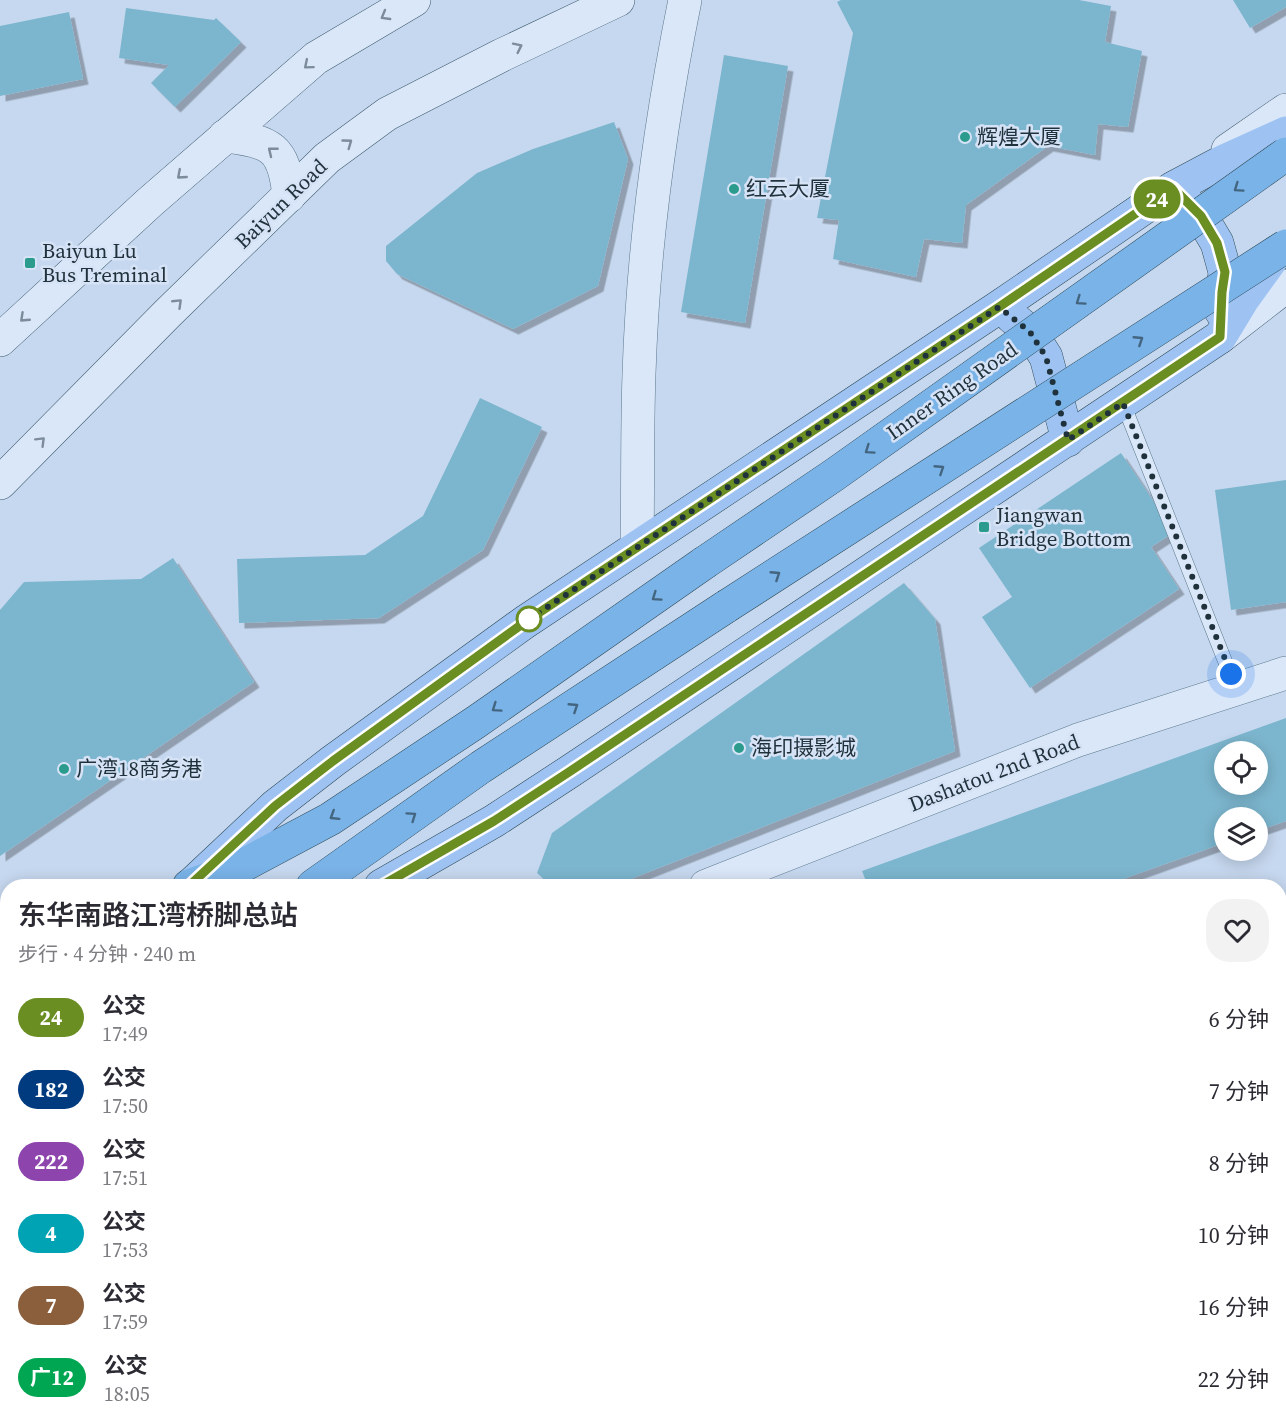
<!DOCTYPE html>
<html lang="zh">
<meta charset="utf-8">
<style>
:root{--surface:#fff;--page:#f2f2f3;--text:#2b2b33;--muted:#7c7c81}
body{margin:0;font-family:"Source Serif 4","Noto Sans SC",serif;background:var(--page);color:var(--text);height:100vh;display:flex;flex-direction:column;font-size:22px;white-space:nowrap}
*{box-sizing:border-box;margin:0}
p{font-size:20px;color:var(--muted)}
.icon{flex:none;width:33px;height:33px;fill:none;stroke:currentColor;stroke-width:2;stroke-linecap:round;stroke-linejoin:round}
.map{position:relative;flex:1;overflow:hidden}
.details{position:absolute;left:0px;top:879px;width:1287px;height:546px;display:flex;flex-direction:column;background:var(--surface);border-radius:24px 24px 0 0;box-shadow:0 3px 15px #0003}
.details>*{flex:none}
.badge{padding:0 12px;border-radius:20px;font-size:21px;line-height:39px}
.buttons{position:absolute;left:1214px;top:741px;display:grid;gap:12px}
.buttons a{display:grid;place-items:center;width:54px;height:54px;border-radius:50%;background:var(--surface);box-shadow:0 3px 15px #0003;font-size:30px}
.you{position:absolute;width:30px;height:30px;margin:-15px;border:4px solid #fff;border-radius:50%;background:#1a73e8;box-shadow:0 0 0 9px #1a73e833}
.map>.badge{position:absolute;translate:-50% -50%;box-shadow:0 0 0 3px #fff}
.round{display:grid;place-items:center;flex:none;width:63px;height:63px;border-radius:24px;background:var(--page)}
.head{display:flex;align-items:center;justify-content:space-between;height:102px;padding:0 18px}
h1{font-size:28px;font-weight:600;line-height:45px}
ul{padding:0;list-style:none}
li{display:flex;align-items:center;gap:18px;height:72px;padding:0 18px}
li div{flex:1}
li b{display:block;font-size:22px}
li em{font-style:normal}
li .badge{min-width:66px;font-weight:700;text-align:center}
.map>svg:first-child{display:block}
.green{fill:#9a9ace}
.building{fill:#7cb6ce;fill-rule:evenodd;filter:url(#shadow)}
.lines{fill:none;stroke-linecap:round;stroke-linejoin:round}
.service-casing{stroke:#5b788b;stroke-width:15}
.minor-casing{stroke:#5b788b;stroke-width:28}
.tertiary-casing{stroke:#5b788b;stroke-width:34}
.secondary-casing{stroke:#3e5b6d;stroke-width:34}
.primary-casing{stroke:#2f4b59;stroke-width:34}
.trunk-casing{stroke:#2f4b59;stroke-width:34}
.service{stroke:#dae7f9;stroke-width:14}
.minor{stroke:#dae7f9;stroke-width:27}
.tertiary{stroke:#dae7f9;stroke-width:33}
.secondary{stroke:#dae7f9;stroke-width:33}
.primary{stroke:#9ec3f2;stroke-width:33}
.trunk{stroke:#7ab3e8;stroke-width:33}
.trunk-bridge-casing{stroke:#2f4b59;stroke-width:34;stroke-linecap:butt}
.trunk-bridge{stroke:#7ab3e8;stroke-width:33}
.oneway{stroke:#7c8c9a}
.oneway2{stroke:#436580}
.line-casing{stroke:#fff;stroke-width:14}
.line{stroke:#6b8e23;stroke-width:9}
.walk{stroke:#1f313b;stroke-width:6;stroke-dasharray:0 10.8}
.poi-dot{fill:#2a9b8c;stroke:#d6e3f6;stroke-width:2}
.stop-dot{fill:#fff;stroke:#6b8e23;stroke-width:3}
.labels{text-anchor:middle;stroke-width:5;stroke-linejoin:round;paint-order:stroke}
.poi-label{font-size:21px;fill:#1f313b;stroke:#d6e3f6;text-anchor:start}
.street-label{font-size:21px;fill:#1f313b;stroke:#d6e3f6}
</style>
<div class="map">
<svg width="1286" height="1425" viewBox="0 0 1286 1425">
<defs>
<filter id="shadow"><feDropShadow dx="5.5" dy="5.5" stdDeviation="0" flood-color="#0004"/></filter>
</defs>
<rect width="100%" height="100%" fill="#c6d8ef"/>
<path class="green" d="M 7,1162 L 7,1262 L 0,1269 L 0,1167 Z"/>
<path class="building" d="M 841,0 L 1079,0 L 1111,6 L 1105,42 L 1142,51 L 1128,127 L 1098,124 L 1095,155 L 1048,146 L 966,205 L 962,243 L 924,239 L 916,277 L 833,259 L 839,220 L 817,218 L 853,33 L 837,2 Z
M 1233,0 L 1286,0 L 1286,7 L 1250,28 Z
M 126,8 L 214,20 L 216,18 L 241,42 L 175,107 L 151,83 L 169,65 L 119,58 Z
M 69,12 L 83,79 L 0,96 L 0,26 Z
M 724,55 L 788,66 L 745,323 L 681,312 Z
M 614,122 L 628,159 L 598,286 L 513,329 L 397,274 L 386,261 L 386,246 L 477,173 L 533,149 Z
M 480,398 L 542,427 L 483,550 L 379,618 L 239,623 L 237,559 L 365,555 L 423,516 Z
M 1121,453 L 1174,532 L 1151,547 L 1179,589 L 1030,688 L 982,617 L 1012,597 L 979,548 Z
M 1286,480 L 1286,602 L 1231,610 L 1215,490 Z
M 173,558 L 254,682 L 0,856 L 0,610 L 24,582 L 141,579 Z
M 904,583 L 935,619 L 955,751 L 613,886 L 551,886 L 537,873 L 552,833 Z
M 1286,718 L 1286,821 L 1257,831 L 1257,818 L 1224,818 L 1224,843 L 1103,886 L 868,886 L 862,871 ZM 1224,752 L 1257,752 L 1257,784 L 1224,784 Z
M 1280,1038 L 1286,1041 L 1286,1148 L 1280,1145 Z
M 1280,1263 L 1286,1265 L 1286,1329 L 1280,1327 Z
M 62,1418 L 145,1418 L 134,1425 L 68,1425 Z
M 416,1418 L 468,1418 L 473,1425 L 405,1425 Z
M 496,1418 L 547,1418 L 537,1425 L 501,1425 Z
M 687,1418 L 822,1418 L 819,1425 L 705,1425 Z"/>
<g class="lines">
<defs>
<path id="service" d="M 1123,403 L 1236,689"/>
<path id="minor" d="M 0,1334 L 8,1332"/>
<path id="tertiary" d="M 225,136 C 271,141 284,147 289,196
M 637,546 C 638,489 637,431 639,374 C 643,248 660,123 685,0
M 706,886 L 1078,740 L 1286,673
M 910,1418 L 929,1425"/>
<path id="secondary" d="M 1228,150 L 1286,110
M 1220,337 L 1286,286
M 0,340 L 150,202 L 316,58 L 414,0
M 0,483 L 168,313 L 327,158 L 387,114 L 502,55 L 618,0"/>
<path id="primary" d="M 1179,195 L 1201,216 L 1217,243 L 1225,272 L 1221,311
M 1012,317 L 1030,332 L 1046,357 L 1068,440
M 191,885 L 275,806 L 333,761 L 525,622 L 999,307 L 1173,188 L 1222,162 L 1286,133
M 381,886 L 494,821 L 569,772 L 1220,337 L 1243,299 L 1277,252"/>
<path id="trunk" d="M 189,886 L 240,867 L 330,819 L 476,722 L 704,563
M 313,886 L 481,767 L 727,606
M 0,1000 L 8,996
M 0,1099 L 8,1094"/>
</defs>
<use href="#service" class="service-casing"/>
<use href="#minor" class="minor-casing"/>
<use href="#tertiary" class="tertiary-casing"/>
<use href="#secondary" class="secondary-casing"/>
<use href="#primary" class="primary-casing"/>
<use href="#trunk" class="trunk-casing"/>
<use href="#service" class="service"/>
<use href="#minor" class="minor"/>
<use href="#tertiary" class="tertiary"/>
<use href="#secondary" class="secondary"/>
<use href="#primary" class="primary"/>
<use href="#trunk" class="trunk"/>
<defs>
<path id="trunk-bridge" d="M 704,563 L 834,475 L 1286,154
M 727,606 L 1286,246"/>
</defs>
<use href="#trunk-bridge" class="trunk-bridge-casing"/>
<use href="#trunk-bridge" class="trunk-bridge"/>
</g>
<defs><path id="oneway-chevron" d="M-2-3.5L2.5 0L-2 3.5" fill="none" stroke-width="1.6" stroke-linecap="round" stroke-linejoin="round" transform="scale(1.5)"/></defs>
<g class="oneway">
<use href="#oneway-chevron" transform="translate(385 16) rotate(150)"/>
<use href="#oneway-chevron" transform="translate(518 47) rotate(-26)"/>
<use href="#oneway-chevron" transform="translate(308 65) rotate(140)"/>
<use href="#oneway-chevron" transform="translate(348 143) rotate(-36)"/>
<use href="#oneway-chevron" transform="translate(272 151) rotate(-141)"/>
<use href="#oneway-chevron" transform="translate(181 175) rotate(139)"/>
<use href="#oneway-chevron" transform="translate(178 303) rotate(-44)"/>
<use href="#oneway-chevron" transform="translate(24 318) rotate(137)"/>
<use href="#oneway-chevron" transform="translate(41 441) rotate(-45)"/>
</g>
<g class="oneway2">
<use href="#oneway-chevron" transform="translate(1238 188) rotate(145)"/>
<use href="#oneway-chevron" transform="translate(1080 301) rotate(145)"/>
<use href="#oneway-chevron" transform="translate(1139 340) rotate(-33)"/>
<use href="#oneway-chevron" transform="translate(869 450) rotate(145)"/>
<use href="#oneway-chevron" transform="translate(940 469) rotate(-33)"/>
<use href="#oneway-chevron" transform="translate(776 575) rotate(-33)"/>
<use href="#oneway-chevron" transform="translate(656 597) rotate(145)"/>
<use href="#oneway-chevron" transform="translate(574 707) rotate(-33)"/>
<use href="#oneway-chevron" transform="translate(496 708) rotate(145)"/>
<use href="#oneway-chevron" transform="translate(334 816) rotate(148)"/>
<use href="#oneway-chevron" transform="translate(412 816) rotate(-35)"/>
</g>
<g class="lines">
<defs>
<path id="line" d="M 189,886 L 275,806 L 333,761 L 525,622 L 999,307 L 1173,188 L 1201,216 L 1217,243 L 1225,272 L 1222,292 L 1220,337 L 569,772 L 494,821 L 381,886"/>
</defs>
<use href="#line" class="line-casing"/>
<use href="#line" class="line"/>
<path class="walk" d="M 529,619 L 525,622 L 999,307 L 1030,332 L 1046,357 L 1068,440 L 1123,403 L 1231,674"/>
</g>
<g class="poi-dot">
<circle cx="965" cy="137" r="6"/>
<circle cx="734" cy="189" r="6"/>
<rect x="24" y="257" width="12" height="12" rx="3"/>
<rect x="978" y="521" width="12" height="12" rx="3"/>
<circle cx="739" cy="748" r="6"/>
<circle cx="64" cy="769" r="6"/>
</g>
<circle class="stop-dot" cx="529" cy="619" r="12"/>
<g class="labels">
<g class="poi-label">
<text x="977" y="144">辉煌大厦</text>
<text x="746" y="196">红云大厦</text>
<text x="42" y="258">Baiyun Lu<tspan x="42" dy="24">Bus Treminal</tspan></text>
<text x="996" y="522">Jiangwan<tspan x="996" dy="24">Bridge Bottom</tspan></text>
<text x="751" y="755">海印摄影城</text>
<text x="76" y="776">广湾18商务港</text>
</g>
<g class="street-label">
<text transform="translate(281 204) rotate(-44)" y="7">Baiyun Road</text>
<text transform="translate(952 391) rotate(-35)" y="7">Inner Ring Road</text>
<text transform="translate(994 773) rotate(-21)" y="7">Dashatou 2nd Road</text>
</g>
</g>
</svg>
<div class="buttons">
<a><svg class="icon" aria-label="locate" viewBox="0 0 24 24"><circle cx="12" cy="12" r="6"/><path d="M12 2v4M12 18v4M2 12h4M18 12h4"/></svg></a>
<a><svg class="icon" aria-label="layers" viewBox="0 0 24 24"><path d="M12 4l9 5-9 5-9-5zM3 14l9 5 9-5"/></svg></a>
</div>
<div class="you" style="left:1231px;top:674px"></div>
<b class="badge" style="left:1157px;top:199px;background:#6b8e23;color:#fff">24</b>
<section class="details">
<div class="head"><div><h1>东华南路江湾桥脚总站</h1><p>步行 · 4 分钟 · 240 m</p></div><a class="round"><svg class="icon" aria-label="heart" viewBox="0 0 24 24"><path d="M12 20l-8-8c-3-5 5-10 8-4 3-6 11-1 8 4z"/></svg></a></div>
<ul>
<li><span class="badge" style="background:#6b8e23;color:#fff">24</span><div><b>公交</b><p>17:49</p></div><em>6 分钟</em></li>
<li><span class="badge" style="background:#003b80;color:#fff">182</span><div><b>公交</b><p>17:50</p></div><em>7 分钟</em></li>
<li><span class="badge" style="background:#8e44ad;color:#fff">222</span><div><b>公交</b><p>17:51</p></div><em>8 分钟</em></li>
<li><span class="badge" style="background:#00a3b4;color:#fff">4</span><div><b>公交</b><p>17:53</p></div><em>10 分钟</em></li>
<li><span class="badge" style="background:#8b5e3c;color:#fff">7</span><div><b>公交</b><p>17:59</p></div><em>16 分钟</em></li>
<li><span class="badge" style="background:#00a651;color:#fff">广12</span><div><b>公交</b><p>18:05</p></div><em>22 分钟</em></li>
</ul>
</section>
</div>
